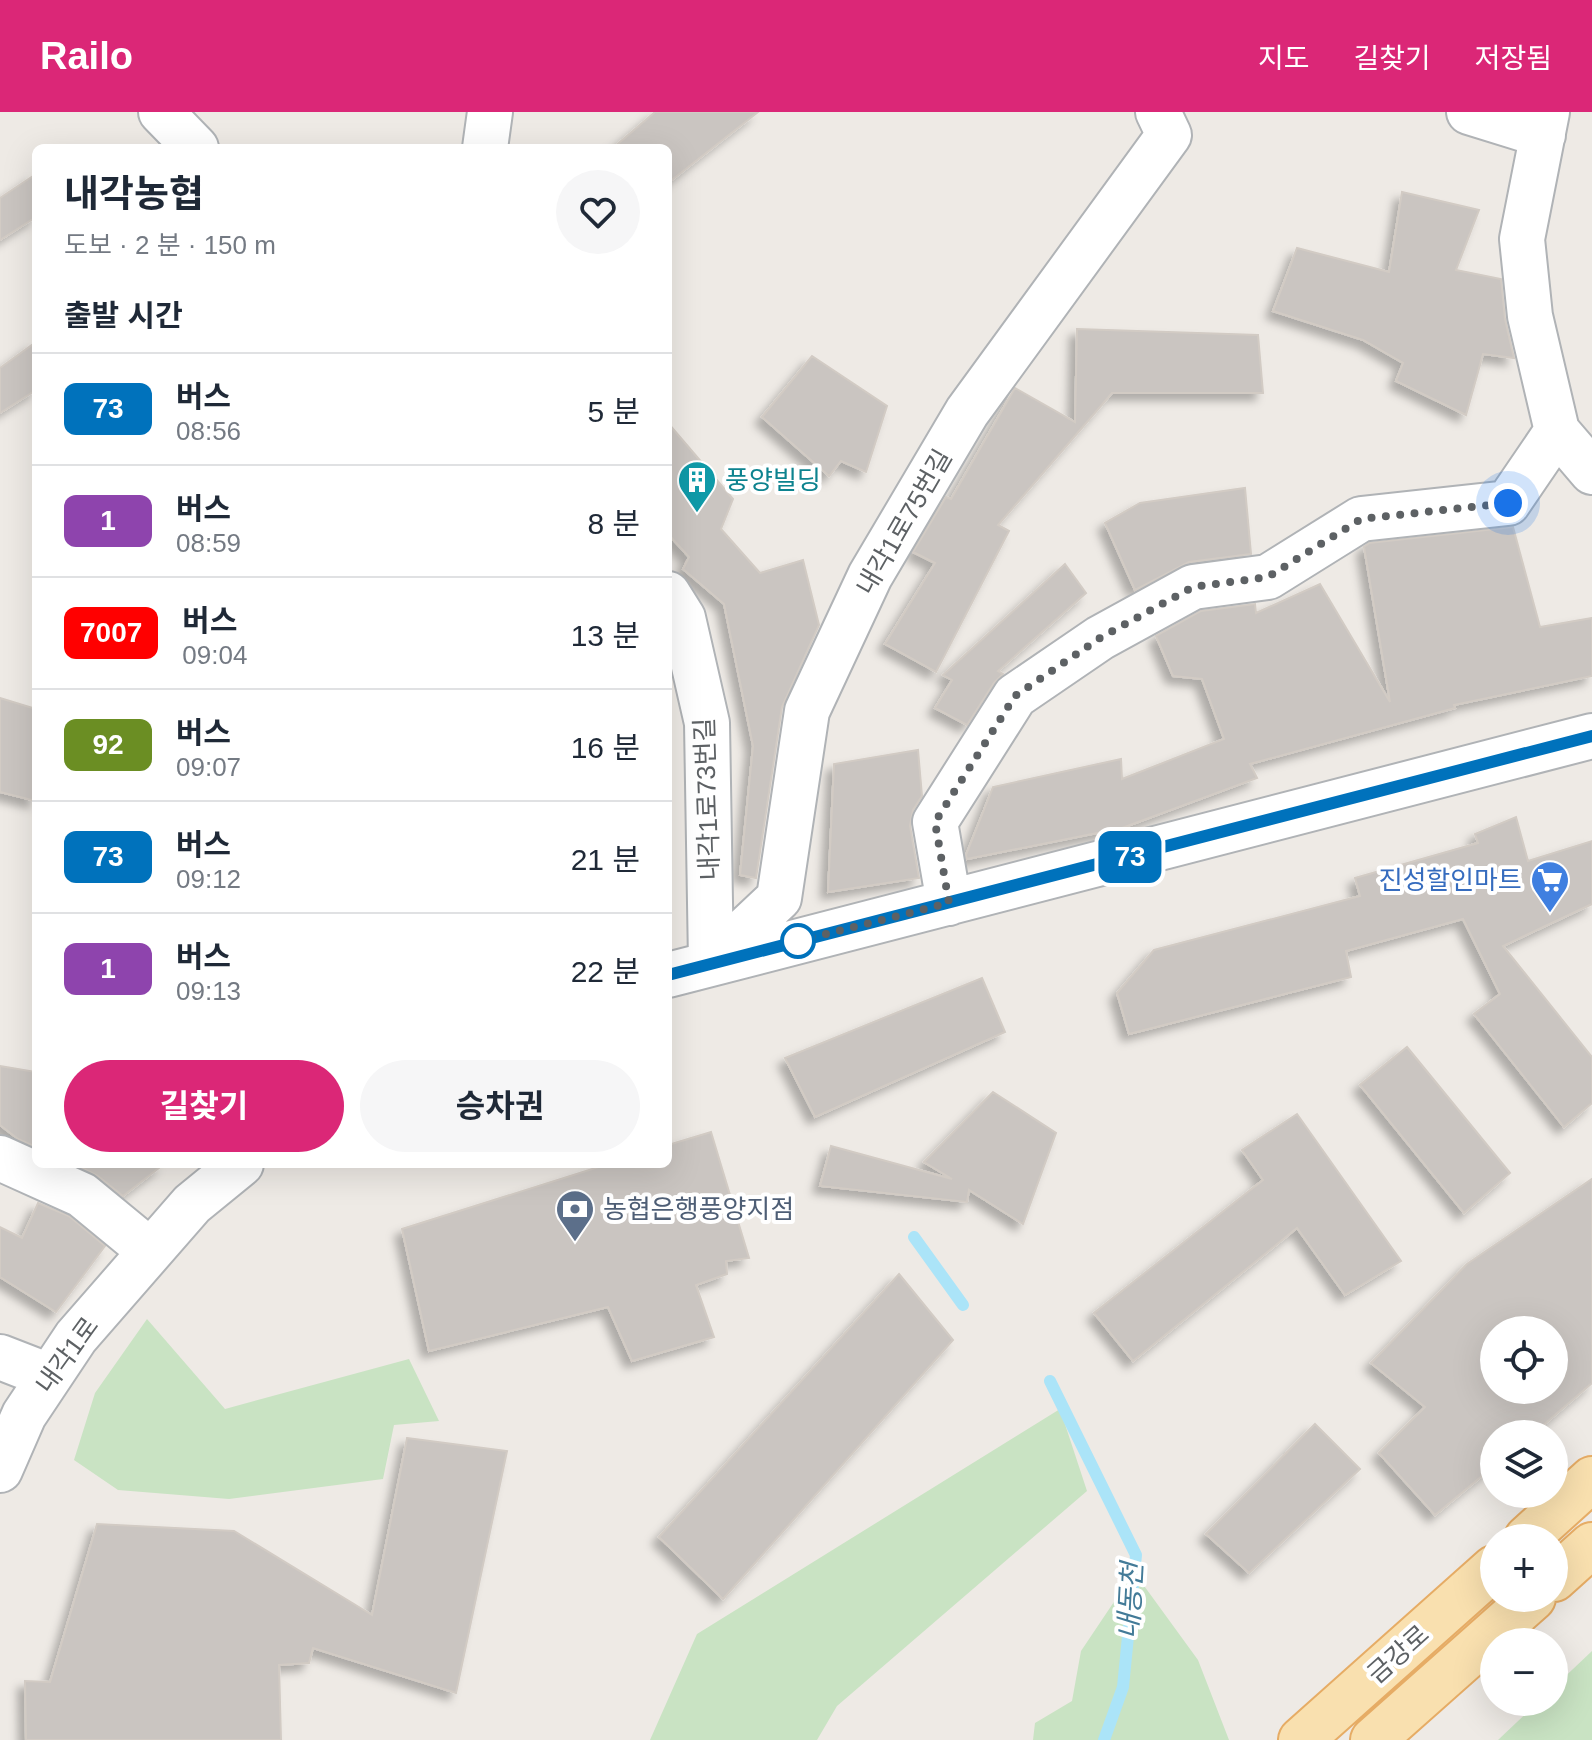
<!DOCTYPE html>
<html lang="ko">
<meta charset="utf-8">
<style>
:root{--surface:#fff;--page:#f6f6f7;--text:#1f2937;--muted:#747a83;--line:#e0e1e3;--accent:#db2777}
body{margin:0;font-family:Helvetica,"Noto Sans KR",sans-serif;background:var(--page);color:var(--text);height:100vh;display:flex;flex-direction:column;font-size:30px;white-space:nowrap}
*{box-sizing:border-box;margin:0}
p{font-size:26px;color:var(--muted)}
.icon{flex:none;width:44px;height:44px;fill:none;stroke:currentColor;stroke-width:2;stroke-linecap:round;stroke-linejoin:round}
.map{position:relative;flex:1;overflow:hidden}
.details{position:absolute;left:32px;top:32px;width:640px;height:1024px;display:flex;flex-direction:column;background:var(--surface);border-radius:12px;box-shadow:0 8px 32px #0002}
.details>*{flex:none}
.badge{padding:0 16px;border-radius:12px;font-size:28px;line-height:52px}
.controls{position:absolute;left:1480px;top:1204px;display:grid;gap:16px}
.controls a{display:grid;place-items:center;width:88px;height:88px;border-radius:50%;background:var(--surface);box-shadow:0 8px 32px #0002;font-size:40px}
.you{position:absolute;width:40px;height:40px;margin:-20px;border:6px solid #fff;border-radius:50%;background:#1a73e8;box-shadow:0 0 0 12px #1a73e833}
.map>.badge{position:absolute;translate:-50% -50%;box-shadow:0 0 0 4px #fff}
h2{padding:0 32px;font-size:30px;line-height:72px}
.round{display:grid;place-items:center;flex:none;width:84px;height:84px;border-radius:42px;background:var(--page)}
.headline{display:flex;align-items:center;justify-content:space-between;height:136px;padding:0 32px}
h1{font-size:38px;font-weight:700;line-height:60px}
.action{display:flex;gap:16px;margin-top:auto;padding:16px 32px}
.action a{flex:1;height:92px;border-radius:48px;background:var(--accent);color:#fff;font-size:32px;font-weight:700;line-height:92px;text-align:center}
.action a+a{background:var(--page);color:var(--text)}
ul{padding:0;list-style:none}
li{display:flex;align-items:center;gap:24px;height:112px;padding:0 32px;border-top:2px solid var(--line)}
li div{flex:1}
li b{display:block;font-size:30px}
li em{font-style:normal}
li .badge{min-width:88px;font-weight:700;text-align:center}
header{display:flex;align-items:center;gap:48px;box-sizing:border-box;height:112px;padding:0 40px;background:var(--accent);color:#fff}
header strong{font-size:38px}
nav{display:flex;gap:44px;margin-inline-start:auto;font-size:28px}
.map>svg:first-child{display:block}
.green{fill:#c9e3c3}
.lines{fill:none;stroke-linecap:round;stroke-linejoin:round}
.stream{stroke:#abe4f8;stroke-width:12}
.building{fill:#cac5c1;stroke:#d2cbc4;stroke-width:2;fill-rule:evenodd;filter:url(#shadow)}
.minor-casing{stroke:#b0b3b6;stroke-width:48}
.major-casing{stroke:#e6ac65;stroke-width:48}
.minor{stroke:#fff;stroke-width:44}
.major{stroke:#f9e0af;stroke-width:44}
.line-casing{stroke:#fff;stroke-width:18}
.line{stroke:#0072bc;stroke-width:12}
.walk{stroke:#5d6164;stroke-width:8;stroke-dasharray:0 14.4}
.stop-dot{fill:#fff;stroke:#0072bc;stroke-width:4}
.labels{text-anchor:middle;stroke-width:8;stroke-linejoin:round;paint-order:stroke}
.culture-label{font-size:26px;fill:#0d838f;stroke:#fff;text-anchor:start}
.street-label{font-size:26px;fill:#5d6164;stroke:#fff}
.shop-label{font-size:26px;fill:#366cbe;stroke:#fff;text-anchor:end}
.service-label{font-size:26px;fill:#4e5e75;stroke:#fff;text-anchor:start}
.water-label{font-size:28px;font-style:italic;fill:#437b98;stroke:#fff}
</style>
<header>
<strong>Railo</strong>
<nav><a>지도</a><a>길찾기</a><a>저장됨</a></nav>
</header>
<div class="map">
<svg width="1592" height="1628" viewBox="0 0 1592 1628">
<defs>
<filter id="shadow"><feDropShadow dx="-7" dy="7" stdDeviation="4" flood-color="#0004"/></filter>
</defs>
<rect width="100%" height="100%" fill="#eeeae5"/>
<path class="green" d="M 147,1207 L 225,1297 L 409,1247 L 439,1309 L 394,1313 L 383,1367 L 229,1387 L 118,1378 L 74,1348 L 95,1281 Z
M 1060,1297 L 1087,1379 L 837,1594 L 817,1628 L 650,1628 L 697,1522 Z
M 1134,1460 L 1198,1548 L 1229,1628 L 1033,1628 L 1035,1611 L 1072,1589 L 1081,1539 Z
M 1592,1539 L 1592,1628 L 1498,1628 L 1538,1590 L 1554,1590 L 1554,1575 Z"/>
<g class="lines">
<path class="stream" d="M 914,1125 L 963,1193
M 1050,1269 L 1136,1443 L 1123,1575 L 1104,1628"/>
</g>
<path class="building" d="M 655,0 L 758,0 L 668,71 L 668,36 L 613,36 Z
M 36,62 L 36,105 L 0,128 L 0,86 Z
M 1402,80 L 1479,98 L 1456,158 L 1501,167 L 1505,207 L 1514,246 L 1483,242 L 1466,303 L 1396,269 L 1403,251 L 1363,228 L 1273,199 L 1297,136 L 1389,160 Z
M 1077,217 L 1258,223 L 1263,281 L 1112,281 L 998,413 L 1009,419 L 936,560 L 885,532 L 935,451 L 913,440 L 946,385 L 951,387 L 1015,276 L 1075,310 Z
M 36,230 L 36,278 L 0,301 L 0,256 Z
M 812,244 L 887,294 L 866,360 L 841,349 L 829,364 L 762,305 Z
M 668,311 L 733,387 L 721,417 L 760,461 L 803,448 L 819,513 L 782,595 L 756,766 L 740,763 L 753,634 L 724,492 L 683,457 L 689,445 L 668,422 Z
M 1245,376 L 1251,442 L 1189,450 L 1135,478 L 1105,411 L 1140,391 Z
M 1513,415 L 1540,515 L 1592,506 L 1592,564 L 1454,593 L 1455,596 L 1250,652 L 1257,666 L 1122,716 L 967,747 L 966,743 L 993,675 L 1121,647 L 1122,667 L 1224,627 L 1202,567 L 1173,564 L 1156,524 L 1201,499 L 1255,492 L 1256,501 L 1320,472 L 1390,590 L 1364,435 L 1369,431 Z
M 1065,452 L 1086,481 L 998,559 L 1003,562 L 994,571 L 967,613 L 935,596 L 952,568 L 943,563 Z
M 0,586 L 36,597 L 36,689 L 0,680 Z
M 918,638 L 922,684 L 913,698 L 910,714 L 919,766 L 828,780 L 834,652 Z
M 1516,705 L 1528,749 L 1592,729 L 1592,792 L 1503,834 L 1592,945 L 1592,991 L 1564,1015 L 1474,902 L 1500,882 L 1463,807 L 1346,839 L 1351,865 L 1129,922 L 1117,881 L 1154,838 L 1360,784 L 1355,766 L 1478,731 L 1475,722 Z
M 982,866 L 1005,920 L 815,1005 L 785,946 Z
M 1407,935 L 1510,1061 L 1464,1101 L 1360,973 Z
M 0,954 L 36,960 L 36,1035 L 18,1027 L 0,1013 Z
M 993,980 L 1056,1021 L 1023,1112 L 969,1078 L 967,1090 L 820,1074 L 831,1034 L 952,1067 L 924,1050 Z
M 1297,1002 L 1401,1149 L 1345,1183 L 1297,1116 L 1133,1249 L 1094,1201 L 1263,1068 L 1242,1038 Z
M 711,1020 L 749,1146 L 726,1149 L 727,1162 L 696,1173 L 714,1225 L 632,1249 L 608,1195 L 429,1239 L 402,1117 L 608,1052 L 668,1052 L 668,1033 Z
M 74,1052 L 164,1052 L 123,1084 L 98,1064 Z
M 1592,1067 L 1592,1271 L 1533,1322 L 1494,1322 L 1494,1354 L 1435,1403 L 1379,1341 L 1425,1295 L 1371,1251 L 1467,1152 ZM 1494,1218 L 1554,1218 L 1554,1278 L 1494,1278 Z
M 38,1091 L 69,1104 L 105,1134 L 56,1200 L 0,1165 L 0,1115 L 22,1126 Z
M 899,1162 L 953,1228 L 723,1487 L 659,1425 Z
M 1315,1312 L 1360,1357 L 1249,1461 L 1206,1422 Z
M 407,1326 L 507,1339 L 456,1581 L 313,1536 L 309,1551 L 279,1553 L 281,1628 L 26,1628 L 25,1569 L 50,1570 L 97,1412 L 234,1419 L 372,1503 Z"/>
<g class="lines">
<defs>
<path id="minor" d="M 161,0 L 196,36
M 1469,0 L 1543,23
M 1547,0 L 1522,127 L 1530,204 L 1557,319 L 1592,360
M 485,36 L 490,0
M 668,482 L 683,506 L 707,611 L 711,850
M 949,791 L 935,710 L 1015,584 L 1100,526 L 1193,475 L 1268,465 L 1361,407 L 1508,391 L 1557,319
M 711,850 L 779,786 L 807,599 L 870,464 L 967,300 L 1169,23 L 1158,0
M 668,863 L 1592,624
M 0,1046 L 82,1083 L 150,1139
M 0,1245 L 49,1264
M 0,1358 L 24,1303 L 76,1225 L 192,1092 L 241,1052"/>
<path id="major" d="M 1527,1426 L 1592,1367
M 1554,1467 L 1592,1433
M 1301,1628 L 1494,1456
M 1373,1628 L 1533,1486"/>
</defs>
<use href="#minor" class="minor-casing"/>
<use href="#major" class="major-casing"/>
<use href="#minor" class="minor"/>
<use href="#major" class="major"/>
</g>
<g class="lines">
<defs>
<path id="line" d="M 668,863 L 1592,624"/>
</defs>
<use href="#line" class="line-casing"/>
<use href="#line" class="line"/>
<path class="walk" d="M 798,829 L 949,791 L 935,710 L 1015,584 L 1100,526 L 1193,475 L 1268,465 L 1361,407 L 1508,391"/>
</g>
<defs>
<symbol id="building-pin" viewBox="-11 -11 22 30"><path d="M0 17L-7.5 6A9.5 9.5 0 1 1 7.5 6Z" fill="#0f9aa8" stroke="#fff"/><path d="M-4-6H4V6H1V3H-1V6H-4ZM-2.5-4.3h1.7v1.8h-1.7ZM.8-4.3h1.7v1.8H.8ZM-2.5-1h1.7V.8h-1.7ZM.8-1h1.7V.8H.8Z" fill="#fff"/></symbol>
<symbol id="supermarket-pin" viewBox="-11 -11 22 30"><path d="M0 17L-7.5 6A9.5 9.5 0 1 1 7.5 6Z" fill="#3f7fe0" stroke="#fff"/><path d="M-6-5.5h2.5l.6 2H6L4.5 2H-2.5L-4.4-4H-6ZM-1.5 3.2a1.3 1.3 0 1 0 .1 0ZM3 3.2a1.3 1.3 0 1 0 .1 0Z" fill="#fff"/></symbol>
<symbol id="bank-pin" viewBox="-11 -11 22 30"><path d="M0 17L-7.5 6A9.5 9.5 0 1 1 7.5 6Z" fill="#5c6f8a" stroke="#fff"/><path d="M-6-4H6V4H-6ZM0-2.3a2.3 2.3 0 1 0 0 4.6a2.3 2.3 0 1 0 0-4.6Z" fill="#fff"/></symbol>
</defs>
<g fill-rule="evenodd">
<use href="#building-pin" x="675" y="346" width="44" height="60"/>
<use href="#supermarket-pin" x="1528" y="746" width="44" height="60"/>
<use href="#bank-pin" x="553" y="1075" width="44" height="60"/>
</g>
<circle class="stop-dot" cx="798" cy="829" r="16"/>
<g class="labels">
<g class="culture-label">
<text x="725" y="377">풍양빌딩</text>
</g>
<g class="street-label">
<text transform="translate(904 410) rotate(-60)" y="9">내각1로75번길</text>
<text transform="translate(707 687) rotate(-92)" y="9">내각1로73번길</text>
<text transform="translate(67 1243) rotate(-54)" y="9">내각1로</text>
<text transform="translate(1398 1542) rotate(-42)" y="9">금강로</text>
</g>
<g class="shop-label">
<text x="1522" y="777">진성할인마트</text>
</g>
<g class="service-label">
<text x="603" y="1106">농협은행풍양지점</text>
</g>
<g class="water-label">
<text transform="translate(1130 1489) rotate(-87)" y="10">내동천</text>
</g>
</g>
</svg>
<div class="controls">
<a><svg class="icon" aria-label="locate" viewBox="0 0 24 24"><circle cx="12" cy="12" r="6"/><path d="M12 2v4M12 18v4M2 12h4M18 12h4"/></svg></a>
<a><svg class="icon" aria-label="layers" viewBox="0 0 24 24"><path d="M12 4l9 5-9 5-9-5zM3 14l9 5 9-5"/></svg></a>
<a>+</a>
<a>−</a>
</div>
<div class="you" style="left:1508px;top:391px"></div>
<b class="badge" style="left:1130px;top:745px;background:#0072bc;color:#fff">73</b>
<section class="details">
<div class="headline"><div><h1>내각농협</h1><p>도보 · 2 분 · 150 m</p></div><a class="round"><svg class="icon" aria-label="heart" viewBox="0 0 24 24"><path d="M12 20l-8-8c-3-5 5-10 8-4 3-6 11-1 8 4z"/></svg></a></div>
<h2>출발 시간</h2>
<ul>
<li><span class="badge" style="background:#0072bc;color:#fff">73</span><div><b>버스</b><p>08:56</p></div><em>5 분</em></li>
<li><span class="badge" style="background:#8e44ad;color:#fff">1</span><div><b>버스</b><p>08:59</p></div><em>8 분</em></li>
<li><span class="badge" style="background:#f00;color:#fff">7007</span><div><b>버스</b><p>09:04</p></div><em>13 분</em></li>
<li><span class="badge" style="background:#6b8e23;color:#fff">92</span><div><b>버스</b><p>09:07</p></div><em>16 분</em></li>
<li><span class="badge" style="background:#0072bc;color:#fff">73</span><div><b>버스</b><p>09:12</p></div><em>21 분</em></li>
<li><span class="badge" style="background:#8e44ad;color:#fff">1</span><div><b>버스</b><p>09:13</p></div><em>22 분</em></li>
</ul>
<div class="action"><a>길찾기</a><a>승차권</a></div>
</section>
</div>
